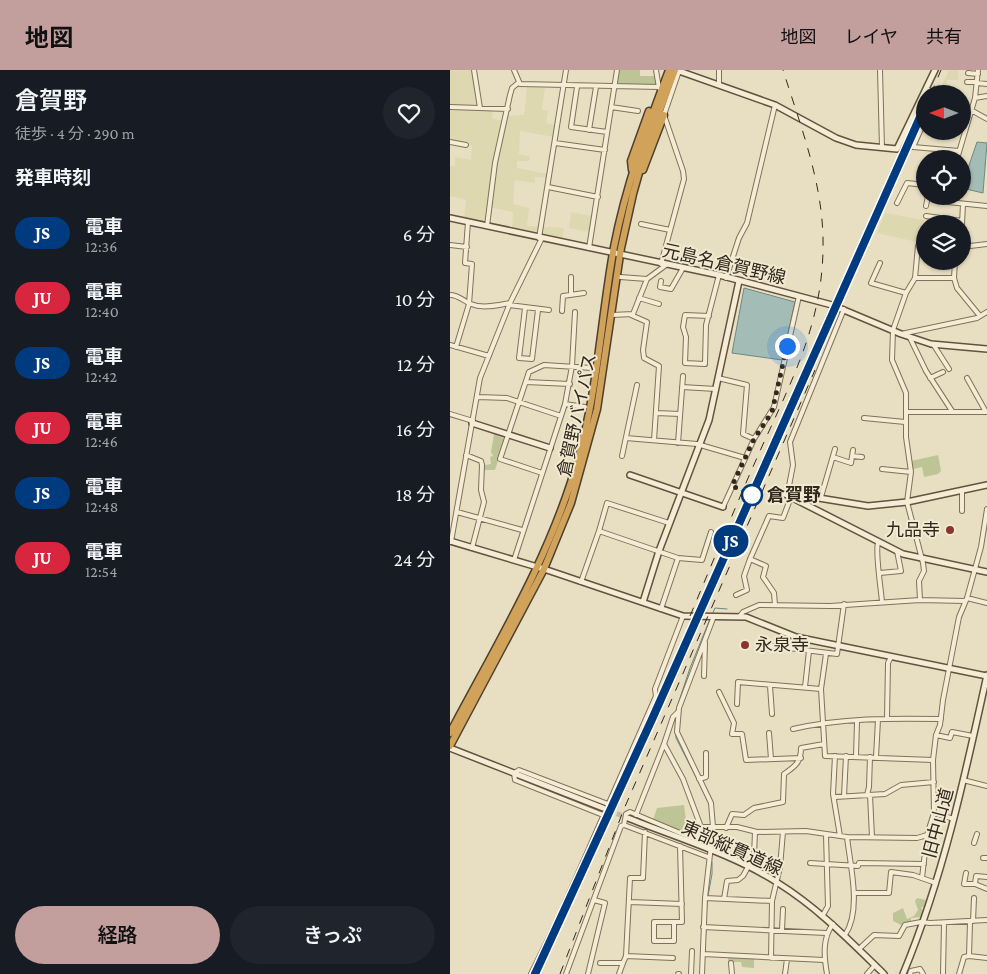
<!DOCTYPE html>
<html lang="ja">
<meta charset="utf-8">
<style>
:root{--surface:#171b24;--page:#20242c;--text:#f1f3f6;--muted:#9ea1a6;--accent:#c29e9d}
body{margin:0;font-family:"Crimson Pro","Noto Sans JP",serif;background:var(--page);color:var(--text);height:100vh;display:flex;flex-direction:column;font-size:19px;white-space:nowrap}
*{box-sizing:border-box;margin:0}
p{font-size:16px;color:var(--muted)}
.icon{flex:none;width:28px;height:28px;fill:none;stroke:currentColor;stroke-width:2;stroke-linecap:round;stroke-linejoin:round}
.map{position:relative;flex:1;overflow:hidden}
.sheet{display:flex;flex-direction:column;background:var(--surface);width:450px}
.sheet>*{flex:none}
.badge{padding:0 10px;border-radius:16px;font-size:18px;line-height:32px}
.needle{width:32px;rotate:270deg}
.tools{position:absolute;left:466px;top:15px;display:grid;gap:10px}
.tools a{display:grid;place-items:center;width:55px;height:55px;border-radius:50%;background:var(--surface);box-shadow:0 1px 4px #0004;font-size:25px}
.you{position:absolute;width:25px;height:25px;margin:-12px;border:4px solid #fff;border-radius:50%;background:#1a73e8;box-shadow:0 0 0 8px #1a73e833}
.map>.badge{position:absolute;translate:-50% -50%;box-shadow:0 0 0 2px #fff}
h2{padding:0 15px;font-size:19px;line-height:45px}
.round{display:grid;place-items:center;flex:none;width:52px;height:52px;border-radius:26px;background:var(--page)}
.headline{display:flex;align-items:center;justify-content:space-between;height:85px;padding:0 15px}
h1{font-size:24px;font-weight:600;line-height:38px}
.cta{display:flex;gap:10px;margin-top:auto;padding:10px 15px}
.cta a{flex:1;height:58px;border-radius:30px;background:var(--accent);color:#111;font-size:20px;font-weight:600;line-height:58px;text-align:center}
.cta a+a{background:var(--page);color:var(--text)}
ul{padding:0;list-style:none}
li{display:flex;align-items:center;gap:15px;height:65px;padding:0 15px}
li div{flex:1}
li b{display:block;font-size:19px}
li em{font-style:normal}
li .badge{min-width:55px;font-weight:700;text-align:center}
header{display:flex;align-items:center;gap:30px;box-sizing:border-box;height:70px;padding:0 25px;background:var(--accent);color:#111}
header strong{font-size:24px}
nav{display:flex;gap:28px;margin-inline-start:auto;font-size:18px}
main{display:flex;flex:1;min-height:0}
.map>svg:first-child{display:block}
.farmland{fill:#ddd8b0}
.green{fill:#bdc597}
.water{fill:#a4bcb6;stroke:#6c8883}
.lines{fill:none;stroke-linecap:round;stroke-linejoin:round}
.stream{stroke:#6c8883;stroke-width:1}
.secondary-tunnel{stroke:#c4baa1;stroke-width:5;stroke-dasharray:5 2.5;stroke-linecap:butt}
.street-casing{stroke:#80715b;stroke-width:6}
.secondary-casing{stroke:#62523e;stroke-width:8}
.highway-casing{stroke:#4e3f2f;stroke-width:9}
.street{stroke:#f4ecd4;stroke-width:4}
.secondary{stroke:#f4ecd4;stroke-width:5}
.highway{stroke:#d0a25a;stroke-width:6}
.rail{stroke:#32281e;stroke-width:1;stroke-dasharray:9 9;stroke-linecap:butt}
.line-casing{stroke:#fff;stroke-width:11}
.line{stroke:#003b80;stroke-width:8}
.walk{stroke:#32281e;stroke-width:5;stroke-dasharray:0 9}
.stop-dot{fill:#fff;stroke:#003b80;stroke-width:2.5}
.poi-dot{fill:#893531;stroke:#f1e9d0;stroke-width:2}
.labels{text-anchor:middle;stroke-width:4;stroke-linejoin:round;paint-order:stroke}
.street-label{font-size:18px;fill:#32281e;stroke:#f1e9d0}
.stop-label{font-size:18px;font-weight:bold;fill:#32281e;stroke:#f1e9d0;text-anchor:start}
.poi-label{font-size:18px;fill:#32281e;stroke:#f1e9d0;text-anchor:end}
</style>
<header>
<strong>地図</strong>
<nav><a>地図</a><a>レイヤ</a><a>共有</a></nav>
</header>
<main>
<section class="sheet">
<div class="headline"><div><h1>倉賀野</h1><p>徒歩 · 4 分 · 290 m</p></div><a class="round"><svg class="icon" aria-label="heart" viewBox="0 0 24 24"><path d="M12 20l-8-8c-3-5 5-10 8-4 3-6 11-1 8 4z"/></svg></a></div>
<h2>発車時刻</h2>
<ul>
<li><span class="badge" style="background:#003b80;color:#fff">JS</span><div><b>電車</b><p>12:36</p></div><em>6 分</em></li>
<li><span class="badge" style="background:#d7263d;color:#fff">JU</span><div><b>電車</b><p>12:40</p></div><em>10 分</em></li>
<li><span class="badge" style="background:#003b80;color:#fff">JS</span><div><b>電車</b><p>12:42</p></div><em>12 分</em></li>
<li><span class="badge" style="background:#d7263d;color:#fff">JU</span><div><b>電車</b><p>12:46</p></div><em>16 分</em></li>
<li><span class="badge" style="background:#003b80;color:#fff">JS</span><div><b>電車</b><p>12:48</p></div><em>18 分</em></li>
<li><span class="badge" style="background:#d7263d;color:#fff">JU</span><div><b>電車</b><p>12:54</p></div><em>24 分</em></li>
</ul>
<div class="cta"><a>経路</a><a>きっぷ</a></div>
</section>
<div class="map">
<svg width="537" height="904" viewBox="0 0 537 904">
<rect width="100%" height="100%" fill="#e8dfc2"/>
<path class="farmland" d="M 0,0 L 22,0 L 28,40 L 43,41 L 42,48 L 53,51 L 57,50 L 58,46 L 74,45 L 77,17 L 95,18 L 92,40 L 98,41 L 96,53 L 105,55 L 104,67 L 70,61 L 69,84 L 80,87 L 79,91 L 67,91 L 67,98 L 98,104 L 97,108 L 85,107 L 85,113 L 65,110 L 63,134 L 79,138 L 77,156 L 114,158 L 112,169 L 62,158 L 63,142 L 38,137 L 35,152 L 14,148 L 16,130 L 0,126 L 0,96 L 5,96 L 5,87 L 21,90 L 22,75 L 0,71 Z
M 499,0 L 508,0 L 508,10 L 497,10 L 497,24 L 488,24 Z
M 121,142 L 142,146 L 140,162 L 119,158 Z
M 435,143 L 474,150 L 466,166 L 467,172 L 427,163 Z"/>
<path class="green" d="M 169,0 L 190,0 L 190,6 L 204,6 L 206,13 L 204,16 L 167,16 Z
M 44,364 L 55,369 L 45,400 L 34,400 L 35,395 L 41,394 L 40,387 L 43,386 L 41,382 Z
M 488,385 L 491,401 L 488,404 L 474,407 L 472,397 L 463,399 L 461,391 Z
M 234,735 L 237,757 L 241,757 L 238,765 L 203,750 L 207,738 Z
M 467,828 L 476,830 L 474,837 L 471,837 L 473,841 L 471,847 L 461,848 L 461,851 L 451,855 L 443,851 L 443,843 L 453,838 L 457,849 L 464,846 L 468,840 L 465,831 Z
M 278,888 L 304,889 L 304,898 L 292,897 L 291,892 L 278,892 Z"/>
<path class="water" d="M 527,72 L 537,73 L 533,123 L 516,119 L 516,104 Z
M 294,218 L 345,232 L 332,290 L 282,283 Z"/>
<g class="lines">
<path class="stream" d="M 262,545 L 265,538 L 277,539
M 226,640 L 240,598 L 260,549
M 226,649 L 226,668 L 251,717
M 262,760 L 264,774
M 258,826 L 262,804 L 262,792
M 254,904 L 257,830"/>
<path class="secondary-tunnel" d="M 153,738 L 178,748"/>
<defs>
<path id="street" d="M 24,0 L 30,38
M 64,0 L 70,14 L 209,17
M 206,0 L 209,18
M 269,0 L 269,14
M 430,0 L 432,78
M 518,3 L 528,4
M 517,12 L 527,12
M 527,13 L 537,14
M 127,17 L 121,57 L 157,62
M 477,19 L 486,24
M 525,28 L 537,26
M 0,37 L 58,39
M 161,37 L 188,41
M 521,40 L 537,49
M 214,45 L 229,1
M 475,50 L 463,77 L 509,81
M 139,60 L 146,17
M 0,72 L 16,75
M 105,73 L 155,80
M 507,89 L 525,28 L 528,0
M 98,117 L 148,127
M 496,126 L 498,132 L 537,136
M 447,133 L 457,113 L 475,115
M 476,136 L 478,126
M 476,146 L 512,151
M 191,154 L 220,160
M 512,154 L 513,134
M 37,156 L 45,93 L 60,25 L 62,18 L 68,13
M 89,168 L 116,0
M 0,175 L 17,177
M 512,177 L 537,174
M 139,178 L 167,0
M 430,193 L 421,213 L 456,223
M 211,194 L 234,109 L 233,101 L 214,45
M 121,207 L 121,224
M 170,207 L 197,209
M 276,208 L 289,168 L 297,153 L 325,35
M 465,208 L 468,176
M 504,208 L 507,218 L 530,246
M 211,211 L 210,217 L 221,219 L 233,198
M 0,225 C 9,225 13,231 21,234 C 33,239 48,235 60,233
M 189,228 L 209,234
M 59,235 L 99,240
M 75,238 L 69,288 L 82,289 L 88,240
M 112,241 L 113,226 L 134,223
M 162,245 L 183,244 L 197,209 L 216,195
M 181,245 L 197,252 L 193,280 L 194,288 L 209,296 L 204,370
M 259,246 L 235,245 L 233,257 L 236,267 L 235,293 L 255,294 L 256,255 L 269,205
M 451,264 L 527,248 L 537,242
M 460,268 L 476,301 L 502,341
M 483,274 L 499,299
M 0,275 L 39,286
M 6,277 L 19,234 L 22,194 L 15,193 L 18,152
M 268,308 L 297,315 L 293,364 L 304,369
M 480,308 L 493,302
M 517,308 L 536,342
M 76,312 L 120,314
M 232,317 L 266,319
M 28,327 L 57,328 L 111,346
M 115,334 L 135,337
M 456,342 L 537,342
M 206,343 L 230,344
M 0,344 L 23,351
M 414,348 L 455,352
M 176,368 L 247,374 L 295,388
M 228,373 L 233,306
M 16,385 L 31,391 L 32,395 L 31,420 L 34,432 L 22,478
M 172,386 L 187,315
M 402,386 L 412,387
M 383,387 L 401,393 L 403,380
M 432,399 L 461,402
M 92,403 L 50,389 L 79,302 L 94,295 L 142,298
M 338,421 L 343,395 L 340,372 L 394,239
M 512,421 L 512,441
M 371,427 L 385,379
M 273,437 L 304,369 L 324,337 L 349,226
M 7,442 L 72,460
M 219,453 L 157,433 L 149,461 L 228,488 L 252,490 L 261,462
M 1,472 L 30,308 L 60,233 L 92,168
M 428,473 C 425,482 431,519 432,532
M 64,490 L 115,334 L 122,296 L 125,242
M 430,503 L 451,501 L 447,481
M 131,512 L 149,461
M 286,525 L 297,520 L 294,506 L 300,489
M 517,528 L 537,533
M 470,530 L 469,511 L 474,501 L 473,493 L 457,432 L 461,402 L 456,367 L 456,323 L 442,290 L 443,260 L 456,223 L 465,208 L 504,208 L 505,191
M 325,535 L 324,523 L 313,507 L 316,496 L 300,489 L 319,446 L 333,448 L 341,427
M 211,539 L 228,488
M 289,547 L 293,542 L 309,535 L 380,536 L 470,530 L 515,531
M 314,575 L 387,584 L 394,534
M 376,584 L 371,619 L 375,686 L 483,690
M 254,606 L 255,573
M 320,616 L 322,644
M 355,617 L 359,581
M 269,622 L 284,653 L 282,664 L 292,664 L 296,690 L 351,688
M 287,634 L 288,612 L 371,619
M 228,642 L 223,647 L 214,674 L 233,709 L 251,757
M 437,648 L 438,593 L 441,587
M 343,659 C 391,648 442,648 491,649
M 319,663 L 321,689
M 486,665 L 500,668 L 502,662 L 523,666
M 385,686 L 383,724 L 390,766
M 406,686 L 407,652
M 426,687 L 428,650
M 249,709 L 256,707 L 256,683
M 513,710 L 537,716
M 417,725 L 419,717 L 420,687
M 420,725 L 422,767
M 394,726 L 396,686
M 385,727 L 435,724 L 451,715 L 484,712
M 153,745 L 65,710 L 64,703 L 69,700 L 158,734
M 186,745 L 214,674
M 504,749 L 484,743 L 483,690 L 486,665 L 490,655 L 493,630 L 509,547 L 517,528 L 531,477 L 537,439
M 263,757 L 261,733 L 227,662 L 229,638 L 264,546
M 276,758 L 282,744 L 294,745 L 304,738 L 333,732 L 334,704 C 344,697 351,693 351,678 L 374,674
M 246,770 L 251,757 L 287,757 L 307,762 L 356,761 L 397,767 L 467,768 L 477,765 L 484,743
M 524,773 L 527,764
M 533,788 L 537,788
M 360,793 L 408,796 L 409,793 L 474,794
M 516,803 L 514,814 L 525,814
M 537,807 L 526,806 L 525,814 L 537,819
M 472,808 L 477,765
M 405,823 L 439,823 L 441,802 L 463,805 L 486,813
M 255,828 L 322,831
M 274,829 L 277,811 L 288,810 L 293,806 L 304,786 L 305,762
M 180,832 L 232,834
M 373,845 L 378,836 L 376,765
M 523,851 L 524,828
M 520,852 L 519,886 L 537,888
M 224,853 L 224,871 L 204,871 L 204,852 L 232,852 L 230,776
M 253,857 L 376,863
M 332,860 L 333,839
M 395,865 C 412,840 400,795 397,767
M 409,879 L 424,865 L 449,866 L 455,855 L 471,852 L 480,853 L 537,850
M 253,884 L 374,890
M 176,886 L 223,888
M 321,888 L 322,831 L 330,797 L 333,762
M 150,893 L 173,893 L 176,886 L 180,808 L 193,808 L 195,762
M 281,893 L 282,904
M 81,904 L 108,849 L 206,626 L 205,619 L 233,546
M 116,904 L 171,756 L 174,755
M 138,904 L 155,833 L 144,830
M 169,904 L 173,893
M 228,904 L 229,904
M 241,904 L 242,881
M 252,904 L 255,828 L 261,776 L 180,742 L 176,744 L 174,755 L 258,787
M 335,904 L 337,889
M 377,904 C 374,887 372,868 383,854
M 417,904 L 425,895
M 460,904 L 461,901 L 470,899 L 473,904
M 493,904 L 494,853
M 509,904 L 514,887 L 519,886"/>
<path id="secondary" d="M 226,0 L 325,35 L 386,68 L 406,75 L 447,79 L 485,0
M 0,148 L 269,205 L 382,235 L 451,264 L 481,274 L 537,279
M 22,353 L 100,378
M 180,405 L 273,437
M 327,420 L 453,484 L 537,502
M 332,422 L 418,436 L 457,432 L 537,415
M 0,471 L 94,499 L 233,546 L 296,547 L 346,567 L 537,606
M 193,532 L 209,481 L 259,350 L 289,211
M 0,678 L 153,738
M 178,748 C 225,767 285,785 328,813 C 368,838 400,871 434,904
M 453,904 C 493,808 515,706 537,605"/>
<path id="highway" d="M 182,100 L 181,91 L 199,41
M 193,100 L 214,45
M 0,663 C 47,574 101,486 128,389 C 148,319 151,248 164,177 C 176,115 197,58 219,0
M 0,676 L 94,499 L 121,433 L 147,339 L 171,178 L 183,124 L 196,78 L 225,0"/>
</defs>
<use href="#street" class="street-casing"/>
<use href="#secondary" class="secondary-casing"/>
<use href="#highway" class="highway-casing"/>
<use href="#street" class="street"/>
<use href="#secondary" class="secondary"/>
<use href="#highway" class="highway"/>
<path class="rail" d="M 481,24 L 491,0
M 240,546 C 262,494 283,442 306,390 C 339,315 375,253 373,168 C 372,111 350,54 333,0
M 85,904 L 211,630 L 475,36
M 110,904 L 174,739 L 365,300"/>
</g>
<g class="lines">
<defs>
<path id="line" d="M 85,904 L 203,647 L 475,36"/>
</defs>
<use href="#line" class="line-casing"/>
<use href="#line" class="line"/>
<path class="walk" d="M 302,425 L 282,416 L 304,369 L 322,342 L 337,276"/>
</g>
<circle class="stop-dot" cx="302" cy="425" r="10"/>
<g class="poi-dot">
<circle cx="500" cy="460" r="5"/>
<circle cx="295" cy="575" r="5"/>
</g>
<g class="labels">
<g class="street-label">
<text transform="translate(274 194) rotate(13)" y="6">元島名倉賀野線</text>
<text transform="translate(127 345) rotate(-78)" y="6">倉賀野バイパス</text>
<text transform="translate(488 753) rotate(-75)" y="6">旧中山道</text>
<text transform="translate(282 778) rotate(24)" y="6">東部縦貫道線</text>
</g>
<g class="stop-label">
<text x="317" y="431">倉賀野</text>
</g>
<g class="poi-label">
<text x="490" y="466">九品寺</text>
<text x="305" y="581" text-anchor="start">永泉寺</text>
</g>
</g>
</svg>
<div class="tools">
<a><svg class="needle" viewBox="-14 -14 28 28"><path d="M0-13l5 13h-10z" fill="#e53935"/><path d="M0 13l5-13h-10z" fill="#9ea1a6"/></svg></a>
<a><svg class="icon" aria-label="locate" viewBox="0 0 24 24"><circle cx="12" cy="12" r="6"/><path d="M12 2v4M12 18v4M2 12h4M18 12h4"/></svg></a>
<a><svg class="icon" aria-label="layers" viewBox="0 0 24 24"><path d="M12 4l9 5-9 5-9-5zM3 14l9 5 9-5"/></svg></a>
</div>
<div class="you" style="left:337px;top:276px"></div>
<b class="badge" style="left:281px;top:471px;background:#003b80;color:#fff">JS</b>
</div>
</main>
